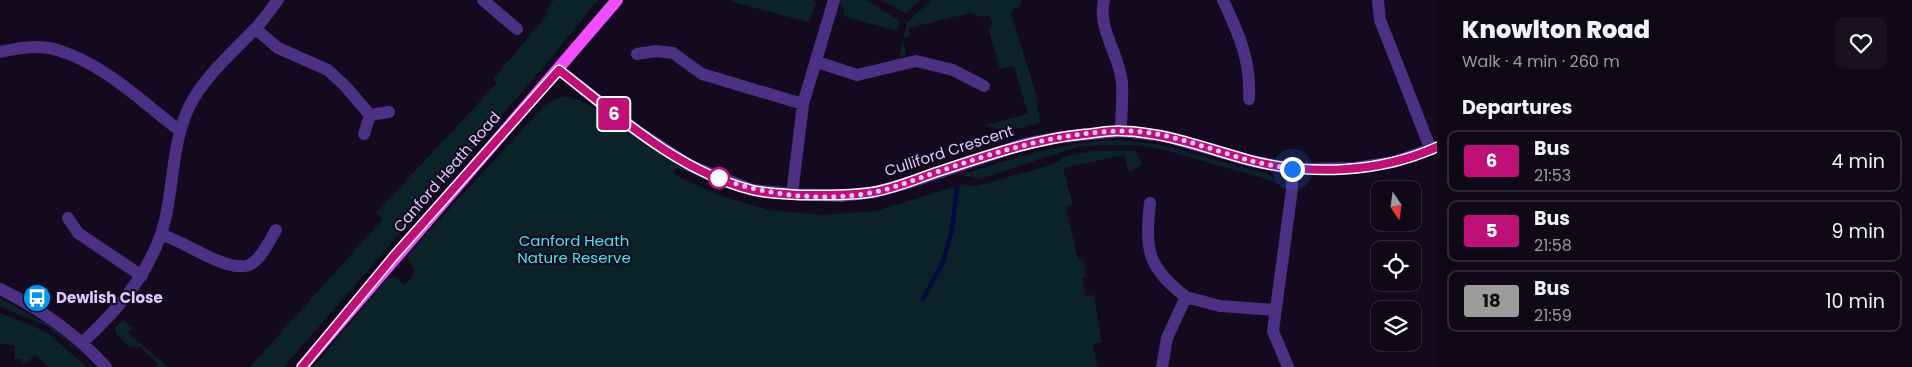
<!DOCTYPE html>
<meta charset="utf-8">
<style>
:root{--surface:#0e0817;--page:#171120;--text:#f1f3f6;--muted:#9b9aa1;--line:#2e2936}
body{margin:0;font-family:Poppins,sans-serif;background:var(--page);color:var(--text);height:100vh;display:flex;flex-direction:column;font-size:19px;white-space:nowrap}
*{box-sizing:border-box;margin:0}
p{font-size:16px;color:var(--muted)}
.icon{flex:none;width:28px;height:28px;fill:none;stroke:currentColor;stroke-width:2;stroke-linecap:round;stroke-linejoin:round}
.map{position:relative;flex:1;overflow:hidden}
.panel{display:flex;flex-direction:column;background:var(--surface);width:475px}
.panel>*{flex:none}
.badge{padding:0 10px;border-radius:4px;font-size:18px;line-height:32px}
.needle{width:32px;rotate:167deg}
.tools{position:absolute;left:1371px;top:181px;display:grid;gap:10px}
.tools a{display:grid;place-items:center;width:50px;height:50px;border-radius:10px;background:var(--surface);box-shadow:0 2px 8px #0003,0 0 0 1px var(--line);font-size:25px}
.you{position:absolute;width:25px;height:25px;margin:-12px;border:4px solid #fff;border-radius:50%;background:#1a73e8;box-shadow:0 0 0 8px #1a73e833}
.map>.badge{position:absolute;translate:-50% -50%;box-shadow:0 0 0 2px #fff}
h2{padding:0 25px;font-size:19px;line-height:45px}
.round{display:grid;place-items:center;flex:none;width:52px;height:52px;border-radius:10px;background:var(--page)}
.headline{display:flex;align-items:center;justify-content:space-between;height:85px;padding:0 25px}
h1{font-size:24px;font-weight:800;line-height:38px}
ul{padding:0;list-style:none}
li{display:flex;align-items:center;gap:15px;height:62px;margin:0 10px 8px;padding:0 15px;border:2px solid var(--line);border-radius:10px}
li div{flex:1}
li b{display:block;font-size:19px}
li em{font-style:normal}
li .badge{min-width:55px;font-weight:700;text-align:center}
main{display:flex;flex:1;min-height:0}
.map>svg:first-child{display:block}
.green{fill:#0c2229}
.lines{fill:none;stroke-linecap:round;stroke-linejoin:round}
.stream{stroke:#04093e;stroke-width:4.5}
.minor{stroke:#4b3083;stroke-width:12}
.major{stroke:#ef4fff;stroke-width:12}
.line-casing{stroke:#fff;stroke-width:11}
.line{stroke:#be1076;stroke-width:8}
.walk{stroke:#dec8ff;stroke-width:5;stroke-dasharray:0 9}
.stop-dot{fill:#fff;stroke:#be1076;stroke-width:2.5}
.labels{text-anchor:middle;stroke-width:4;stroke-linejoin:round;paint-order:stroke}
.street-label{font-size:15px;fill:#dec8ff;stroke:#130a1f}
.park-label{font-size:15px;fill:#48e5ea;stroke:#130a1f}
.poi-label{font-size:15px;font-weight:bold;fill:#dec8ff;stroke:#130a1f;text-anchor:start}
</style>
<main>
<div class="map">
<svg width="1437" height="367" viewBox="0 0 1437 367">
<rect width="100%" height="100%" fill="#130a1f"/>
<path class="green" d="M 554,0 L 598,0 L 547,63 L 284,367 L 250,367 L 383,219 L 376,213 L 497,83 L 493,79 L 548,14 L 545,11 Z
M 731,0 L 813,0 L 816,4 L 809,22 L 736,3 Z
M 840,0 L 866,0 L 900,21 L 897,31 L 843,16 L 845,10 L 840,5 Z
M 881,0 L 920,0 L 906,14 Z
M 931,0 L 1022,0 L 1020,6 L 1014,9 L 1011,13 L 1036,94 L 1040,122 C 1021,130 1003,131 984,125 L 1028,114 L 1014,66 L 1000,69 L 988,28 L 993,26 L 990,15 L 982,17 L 970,13 L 909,28 L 910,36 L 903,38 L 906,55 L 899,58 L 907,23 Z
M 565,96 L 582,101 L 705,177 L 704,180 L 676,167 L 673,174 L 724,197 L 769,210 L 822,215 L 876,211 L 964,184 L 977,186 L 1051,165 L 1061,161 L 1061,158 C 1086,150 1108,150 1134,151 L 1143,163 L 1131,172 L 1128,171 L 1124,155 L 1063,168 L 1073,205 L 1066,207 L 1078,260 L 1083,259 L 1087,276 L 1082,278 L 1086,296 L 1094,295 L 1102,342 L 1093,344 L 1097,367 L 313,367 L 388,278 L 395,277 L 405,285 L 415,271 L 408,259 L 409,253 L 544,106 L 557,98 Z
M 1116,140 L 1162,145 L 1268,174 L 1280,183 L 1161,149 L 1136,145 L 1080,146 L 980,179 L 962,175 C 1013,158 1062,142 1116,140 Z
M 0,298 L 49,325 L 88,358 L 45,325 L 0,307 Z
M 0,313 L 46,332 L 87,367 L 49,367 L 35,355 L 25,364 L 20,359 L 14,359 L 15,345 L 0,344 Z
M 123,320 L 133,328 L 128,333 L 168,367 L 155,367 L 158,363 L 140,347 L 128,346 L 116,334 L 115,328 Z"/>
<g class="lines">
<path class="stream" d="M 923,299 L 943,262 L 952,230 L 957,186"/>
<path class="minor" d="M 483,0 L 517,29
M 1104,0 C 1097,29 1120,55 1122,83 C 1123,99 1121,115 1121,131
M 1223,0 C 1239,35 1251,60 1249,99
M 1378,0 L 1380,20 L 1431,150
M 256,29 L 278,48 L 328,70 L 346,87 L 370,115 L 364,134
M 0,52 C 17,48 40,44 57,50 C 103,63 142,102 179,130
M 637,54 L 656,51 L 673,53 L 702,74 L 803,104
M 817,62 L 857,75 L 916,61 L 953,70 L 984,86
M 559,70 L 634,129 L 691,166 L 753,190 L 792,194 L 841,196 L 875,192 L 908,183 L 1024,144 L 1061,137 L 1121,131 L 1164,136 L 1252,161 L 1292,169 L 1354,168 L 1394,162 L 1437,147
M 370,115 L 389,112
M 792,194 L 803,104 L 834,0
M 1150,203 C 1145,250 1147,267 1186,297
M 68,218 L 78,233 L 142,276
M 162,235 C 186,241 234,279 254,262 C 264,254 270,240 276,230
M 0,289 C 41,309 75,333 106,367
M 83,342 C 123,305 160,261 168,205 C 174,171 174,138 190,105 C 205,76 232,53 254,30 C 263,21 270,10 278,0
M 1162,367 L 1167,338 L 1186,297 L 1220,306 L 1275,310
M 1288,367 L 1273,331 L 1292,189 L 1292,169"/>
<path class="major" d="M 302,367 L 617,0"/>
</g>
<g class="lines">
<defs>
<path id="line" d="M 302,367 L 394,256 L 559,70 C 618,116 678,171 752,190 C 768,194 787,194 803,195 C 827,195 850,196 873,192 C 897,188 918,178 940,171 C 988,155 1035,139 1085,134 C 1097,133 1110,130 1122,131 C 1165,132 1208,149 1249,160 C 1309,176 1380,173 1437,147"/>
</defs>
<use href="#line" class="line-casing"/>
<use href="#line" class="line"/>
<path class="walk" d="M 719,178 C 767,196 825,202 875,192 C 898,187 918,178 940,171 C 998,151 1057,133 1119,131 C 1163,129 1210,150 1252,161 C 1265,164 1279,167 1292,169"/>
</g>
<defs>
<symbol id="bus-disc" viewBox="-11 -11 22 22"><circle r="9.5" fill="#0095f3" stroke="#130a1f"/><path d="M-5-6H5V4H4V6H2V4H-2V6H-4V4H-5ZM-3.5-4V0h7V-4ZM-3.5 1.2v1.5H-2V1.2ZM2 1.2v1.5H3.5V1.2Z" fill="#fff"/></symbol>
</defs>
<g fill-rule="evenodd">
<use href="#bus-disc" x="21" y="282" width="32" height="32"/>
</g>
<circle class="stop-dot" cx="719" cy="178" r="10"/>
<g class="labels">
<g class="street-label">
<text transform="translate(949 151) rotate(-18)" y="5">Culliford Crescent</text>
<text transform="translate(447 172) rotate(-49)" y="5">Canford Heath Road</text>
</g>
<g class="park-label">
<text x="574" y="246">Canford Heath<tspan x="574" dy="17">Nature Reserve</tspan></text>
</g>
<g class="poi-label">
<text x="56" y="303">Dewlish Close</text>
</g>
</g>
</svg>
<div class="tools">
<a><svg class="needle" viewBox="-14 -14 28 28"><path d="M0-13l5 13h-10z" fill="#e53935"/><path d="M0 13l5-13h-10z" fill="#9b9aa1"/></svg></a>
<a><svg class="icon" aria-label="locate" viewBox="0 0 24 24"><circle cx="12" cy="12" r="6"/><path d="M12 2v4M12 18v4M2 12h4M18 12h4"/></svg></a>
<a><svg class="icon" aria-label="layers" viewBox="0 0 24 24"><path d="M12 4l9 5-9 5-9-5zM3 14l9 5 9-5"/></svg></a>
</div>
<div class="you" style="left:1292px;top:169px"></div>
<b class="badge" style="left:614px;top:114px;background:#be1076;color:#fff">6</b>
</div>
<section class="panel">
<div class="headline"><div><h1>Knowlton Road</h1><p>Walk · 4 min · 260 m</p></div><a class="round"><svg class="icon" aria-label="heart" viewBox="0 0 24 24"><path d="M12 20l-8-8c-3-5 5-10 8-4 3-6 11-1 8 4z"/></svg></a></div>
<h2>Departures</h2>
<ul>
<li><span class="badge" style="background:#be1076;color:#fff">6</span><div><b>Bus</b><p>21:53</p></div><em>4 min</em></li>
<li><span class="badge" style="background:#be1076;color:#fff">5</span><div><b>Bus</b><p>21:58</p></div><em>9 min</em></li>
<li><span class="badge" style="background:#9d9c9c;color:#111">18</span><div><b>Bus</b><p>21:59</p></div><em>10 min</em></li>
</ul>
</section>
</main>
